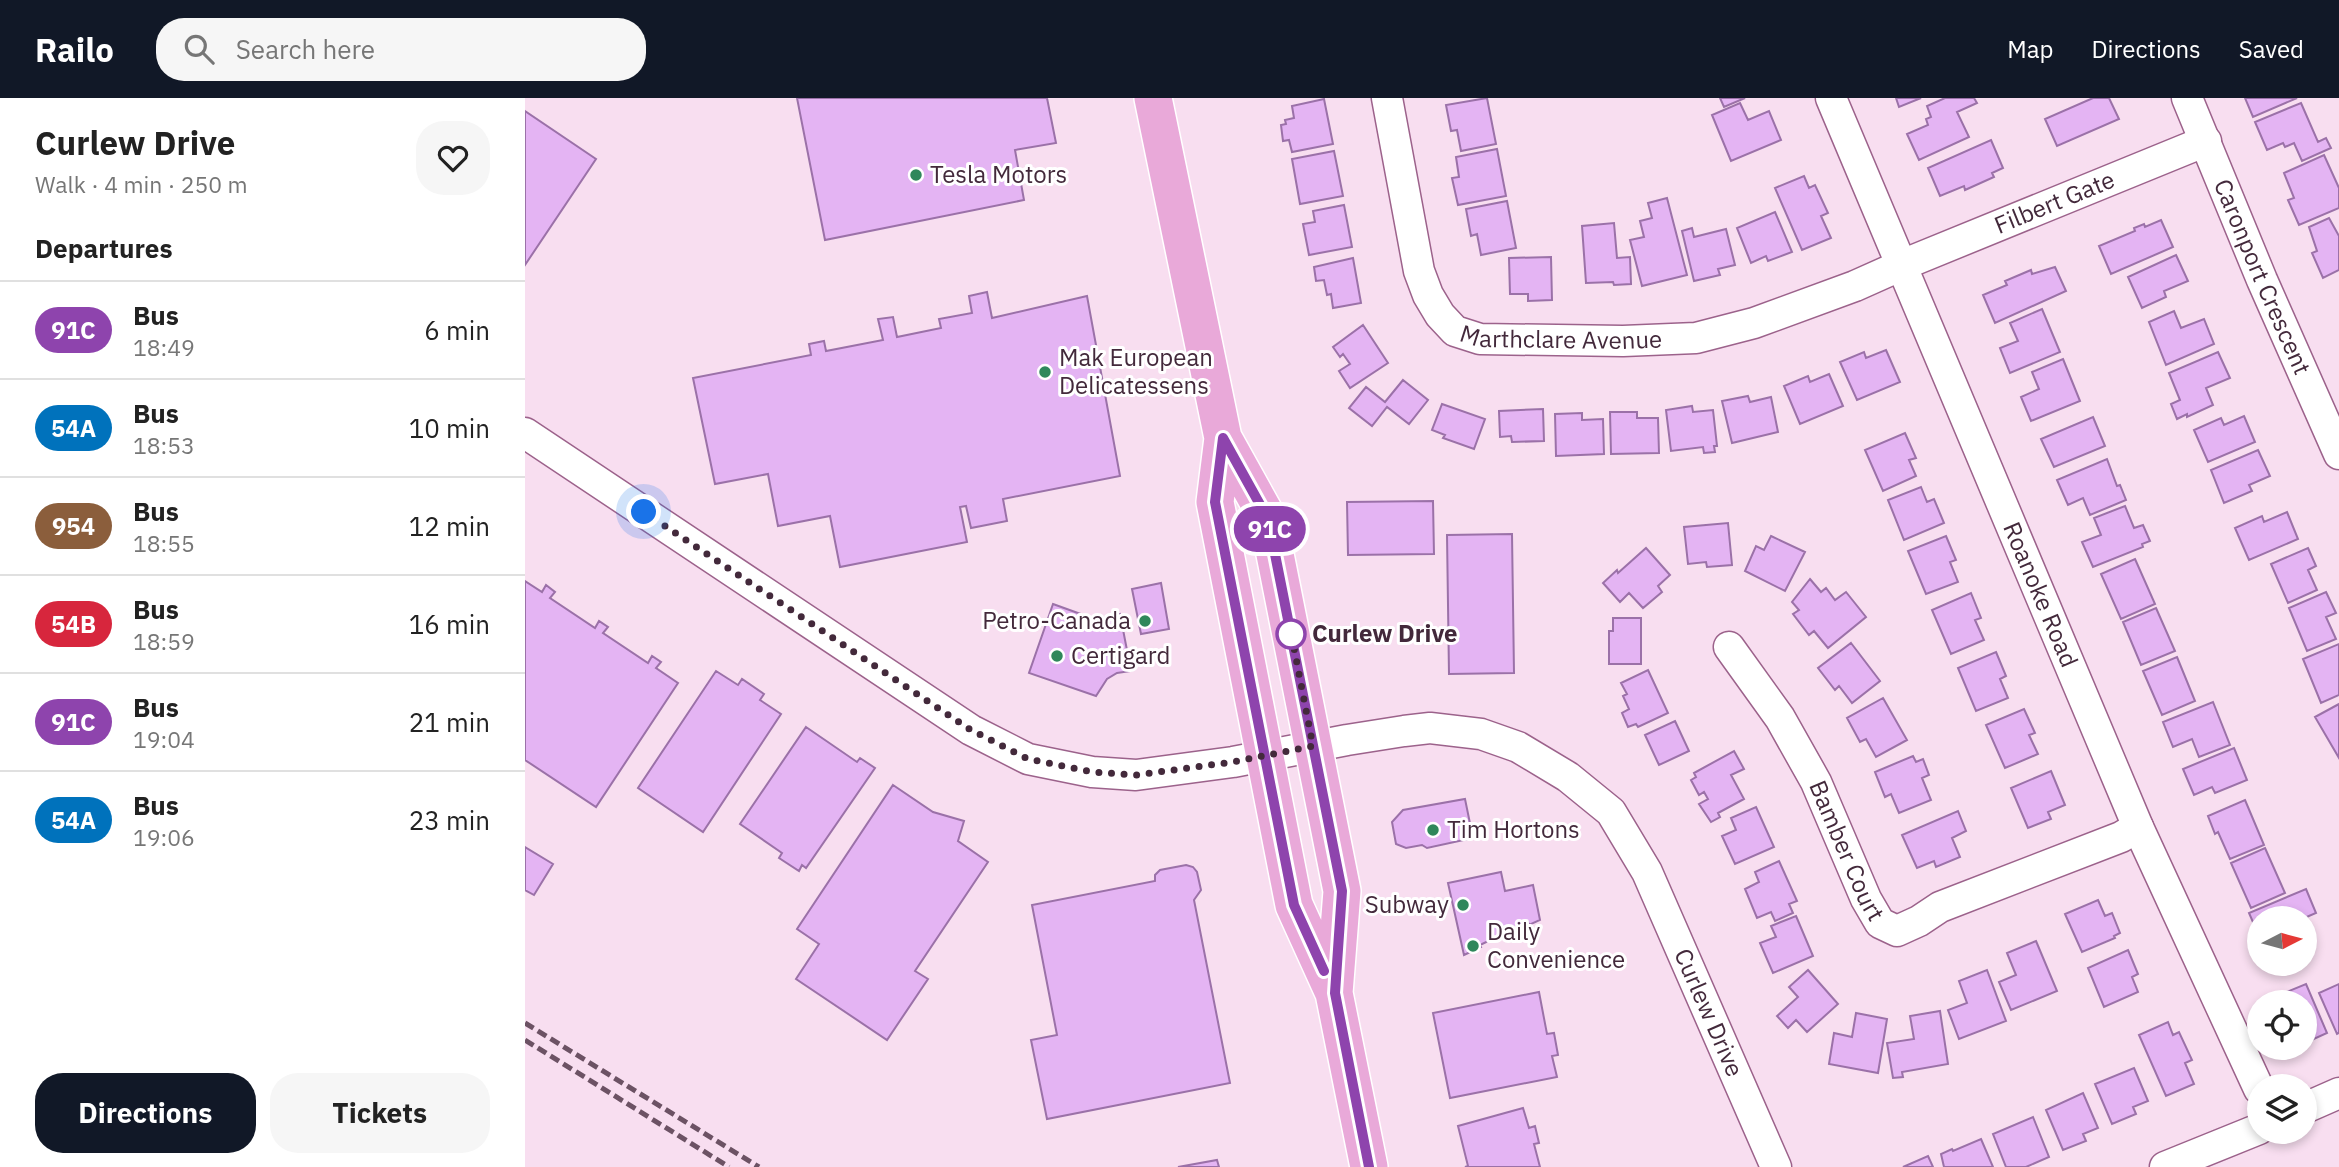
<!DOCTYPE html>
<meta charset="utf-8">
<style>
:root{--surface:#fff;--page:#f6f6f6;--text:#222;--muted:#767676;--line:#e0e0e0;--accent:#111827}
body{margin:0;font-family:"IBM Plex Sans",sans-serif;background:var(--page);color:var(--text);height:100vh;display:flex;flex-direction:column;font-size:26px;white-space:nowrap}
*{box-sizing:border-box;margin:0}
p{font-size:23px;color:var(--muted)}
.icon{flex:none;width:38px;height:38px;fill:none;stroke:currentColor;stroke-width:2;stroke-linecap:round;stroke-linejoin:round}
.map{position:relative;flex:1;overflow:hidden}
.panel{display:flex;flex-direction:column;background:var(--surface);width:525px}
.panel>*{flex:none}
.badge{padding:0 14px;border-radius:23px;font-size:24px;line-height:46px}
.needle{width:46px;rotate:84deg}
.tools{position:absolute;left:1722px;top:808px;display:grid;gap:14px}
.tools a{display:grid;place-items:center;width:70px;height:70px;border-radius:50%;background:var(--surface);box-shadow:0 4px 10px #0003;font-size:35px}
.you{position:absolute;width:35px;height:35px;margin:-18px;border:5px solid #fff;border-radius:50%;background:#1a73e8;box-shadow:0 0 0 10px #1a73e833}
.map>.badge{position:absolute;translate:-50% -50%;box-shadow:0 0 0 4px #fff}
h2{padding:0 35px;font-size:26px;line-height:63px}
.round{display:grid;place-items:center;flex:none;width:74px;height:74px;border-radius:28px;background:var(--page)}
.overview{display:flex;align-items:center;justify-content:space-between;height:119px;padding:0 35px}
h1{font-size:33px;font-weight:700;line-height:52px}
.cta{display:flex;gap:14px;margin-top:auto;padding:14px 35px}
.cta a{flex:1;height:80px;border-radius:28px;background:var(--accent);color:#fff;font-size:28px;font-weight:700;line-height:80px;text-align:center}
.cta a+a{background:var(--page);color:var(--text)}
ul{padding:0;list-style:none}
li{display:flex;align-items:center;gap:21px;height:98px;padding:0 35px;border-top:2px solid var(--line)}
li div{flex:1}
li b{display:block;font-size:26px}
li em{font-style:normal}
li .badge{min-width:77px;font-weight:700;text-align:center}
header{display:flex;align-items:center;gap:42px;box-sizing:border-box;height:98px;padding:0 35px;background:var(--accent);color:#fff}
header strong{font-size:33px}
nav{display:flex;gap:38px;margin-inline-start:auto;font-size:24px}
.search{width:490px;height:63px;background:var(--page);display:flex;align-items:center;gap:18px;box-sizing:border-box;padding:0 24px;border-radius:28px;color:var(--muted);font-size:26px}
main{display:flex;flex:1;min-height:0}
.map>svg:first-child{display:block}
.building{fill:#e4b4f3;stroke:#9b71a8;stroke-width:2}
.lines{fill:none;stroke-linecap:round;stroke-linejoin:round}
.minor-casing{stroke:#9c628b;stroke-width:33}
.major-casing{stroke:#fff;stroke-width:40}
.minor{stroke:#fff;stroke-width:30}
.major{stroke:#e9a9d9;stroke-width:37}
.rail{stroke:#6c5264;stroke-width:5;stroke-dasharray:10 5;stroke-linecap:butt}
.line-casing{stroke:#fff;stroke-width:16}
.line{stroke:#8e44ad;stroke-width:10}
.walk{stroke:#43293b;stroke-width:7;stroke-dasharray:0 12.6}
.poi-dot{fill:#2f875b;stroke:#fff;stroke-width:2.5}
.stop-dot{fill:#fff;stroke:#8e44ad;stroke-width:3.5}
.labels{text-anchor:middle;stroke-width:6;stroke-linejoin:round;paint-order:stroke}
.poi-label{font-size:24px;fill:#43293b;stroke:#fff;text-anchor:start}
.street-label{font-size:24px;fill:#43293b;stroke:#fff}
.stop-label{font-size:24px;font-weight:bold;fill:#43293b;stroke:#fff;text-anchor:start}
</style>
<header>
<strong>Railo</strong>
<div class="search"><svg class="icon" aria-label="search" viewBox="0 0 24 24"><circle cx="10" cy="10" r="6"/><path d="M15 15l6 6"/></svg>Search here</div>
<nav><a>Map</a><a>Directions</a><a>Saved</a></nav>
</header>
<main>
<section class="panel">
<div class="overview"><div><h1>Curlew Drive</h1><p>Walk · 4 min · 250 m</p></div><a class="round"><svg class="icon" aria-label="heart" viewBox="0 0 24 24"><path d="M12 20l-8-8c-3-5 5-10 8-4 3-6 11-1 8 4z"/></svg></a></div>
<h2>Departures</h2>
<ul>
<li><span class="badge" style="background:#8e44ad;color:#fff">91C</span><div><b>Bus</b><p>18:49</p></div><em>6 min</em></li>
<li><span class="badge" style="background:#0072bc;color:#fff">54A</span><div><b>Bus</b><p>18:53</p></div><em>10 min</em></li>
<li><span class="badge" style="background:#8b5e3c;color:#fff">954</span><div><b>Bus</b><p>18:55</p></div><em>12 min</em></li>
<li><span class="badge" style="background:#d7263d;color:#fff">54B</span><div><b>Bus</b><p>18:59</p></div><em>16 min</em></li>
<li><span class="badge" style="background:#8e44ad;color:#fff">91C</span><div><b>Bus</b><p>19:04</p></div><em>21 min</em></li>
<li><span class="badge" style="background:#0072bc;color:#fff">54A</span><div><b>Bus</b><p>19:06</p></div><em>23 min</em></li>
</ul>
<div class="cta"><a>Directions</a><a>Tickets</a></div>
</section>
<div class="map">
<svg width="1814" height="1069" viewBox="0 0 1814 1069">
<rect width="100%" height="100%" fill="#f8def0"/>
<path class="building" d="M 272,0 L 522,0 L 531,45 L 490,52 L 499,102 L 300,142 Z
M 962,0 L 971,46 L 936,53 L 932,32 L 926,33 L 921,7 Z
M 1195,0 L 1220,0 L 1199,9 Z
M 1371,0 L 1396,0 L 1374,9 Z
M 1420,0 L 1449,0 L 1452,5 L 1432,14 L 1444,39 L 1394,62 L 1382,36 L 1403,27 L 1401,21 L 1406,19 L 1402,8 Z
M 1568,0 L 1584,0 L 1594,21 L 1532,48 L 1520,21 Z
M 1720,0 L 1772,0 L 1728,19 Z
M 799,1 L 808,46 L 767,54 L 764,42 L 758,43 L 756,27 L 761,26 L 760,22 L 769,20 L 767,8 Z
M 1215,5 L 1223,22 L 1244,13 L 1256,42 L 1206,63 L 1187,17 Z
M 1776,5 L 1793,44 L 1801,40 L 1806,50 L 1777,63 L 1769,45 L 1760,49 L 1758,45 L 1742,52 L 1730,24 Z
M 0,13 L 71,61 L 0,167 Z
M 1466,42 L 1478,70 L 1467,75 L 1469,79 L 1440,92 L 1439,88 L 1415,98 L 1403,70 Z
M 972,51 L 981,98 L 933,107 L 927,80 L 934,79 L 931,59 Z
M 809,53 L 818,98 L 775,106 L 767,61 Z
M 1799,57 L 1814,90 L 1814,110 L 1774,127 L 1763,102 L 1769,100 L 1759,75 Z
M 1279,78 L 1284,90 L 1290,87 L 1303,115 L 1296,118 L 1306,140 L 1277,152 L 1250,90 Z
M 1142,100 L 1162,177 L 1117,188 L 1105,142 L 1119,139 L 1115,123 L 1127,120 L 1123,105 Z
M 982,103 L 991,150 L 956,157 L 952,136 L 946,138 L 941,111 Z
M 819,107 L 827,149 L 784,157 L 778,126 L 790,124 L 788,113 Z
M 1250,114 L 1267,154 L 1243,163 L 1241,158 L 1226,165 L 1212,130 Z
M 1804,120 L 1814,138 L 1814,172 L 1798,180 L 1787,155 L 1792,153 L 1784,129 Z
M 1636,122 L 1648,149 L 1586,176 L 1574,148 L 1610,133 L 1609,130 L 1619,126 L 1620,129 Z
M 1089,125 L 1092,160 L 1105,159 L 1106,186 L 1089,187 L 1088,184 L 1061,185 L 1057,128 Z
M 1167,130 L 1169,139 L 1201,131 L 1210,167 L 1193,171 L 1195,177 L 1169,183 L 1157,133 Z
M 1651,157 L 1663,183 L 1639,193 L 1641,199 L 1617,210 L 1603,179 Z
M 1026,159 L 1027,202 L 1003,203 L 1003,196 L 985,196 L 984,160 Z
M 828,160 L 836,205 L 808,210 L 806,196 L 802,197 L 799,182 L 791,183 L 789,169 Z
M 1530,169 L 1541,193 L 1470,225 L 1458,197 L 1482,187 L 1480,183 L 1506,172 L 1507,176 Z
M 462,194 L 467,220 L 562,198 L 595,378 L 478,401 L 482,423 L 446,430 L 441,408 L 435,409 L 442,444 L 315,469 L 305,418 L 253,428 L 243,376 L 190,386 L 168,280 L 286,257 L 284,246 L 299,243 L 301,253 L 358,242 L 353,221 L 368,219 L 372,239 L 416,230 L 414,221 L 447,215 L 444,198 Z
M 1517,211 L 1535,254 L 1485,275 L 1475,250 L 1493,243 L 1485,225 Z
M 1649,213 L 1656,230 L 1679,221 L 1689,246 L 1641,267 L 1624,224 Z
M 838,227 L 863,265 L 825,290 L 814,273 L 825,266 L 818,256 L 815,259 L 808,249 Z
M 1361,252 L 1375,284 L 1332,302 L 1315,264 L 1339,254 L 1341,260 Z
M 1693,254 L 1705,280 L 1681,290 L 1688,307 L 1662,319 L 1662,316 L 1652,321 L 1646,306 L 1655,302 L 1644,275 Z
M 1538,261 L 1555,303 L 1506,323 L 1496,299 L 1514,291 L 1507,274 Z
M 1304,276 L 1318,308 L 1275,326 L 1259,288 L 1283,278 L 1285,284 Z
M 878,282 L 903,302 L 884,326 L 862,309 L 847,328 L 824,310 L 841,289 L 860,304 Z
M 1223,298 L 1225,304 L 1246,299 L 1253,334 L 1207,345 L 1197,303 Z
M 917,306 L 960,321 L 949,351 L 918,340 L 920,337 L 907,332 Z
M 1167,308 L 1168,314 L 1188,312 L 1192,348 L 1189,348 L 1190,354 L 1179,355 L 1178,349 L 1146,353 L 1141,312 Z
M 1018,311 L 1019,343 L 987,344 L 986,338 L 975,339 L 974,313 Z
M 1085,314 L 1112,314 L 1112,320 L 1133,320 L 1134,355 L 1086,356 Z
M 1057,315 L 1057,322 L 1078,321 L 1079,356 L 1031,358 L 1030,316 Z
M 1719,318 L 1730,344 L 1683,364 L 1669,332 L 1696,320 L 1699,327 Z
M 1568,319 L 1580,348 L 1529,369 L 1516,341 Z
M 1380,335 L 1391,360 L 1384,362 L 1391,378 L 1358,393 L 1340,352 Z
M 1733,352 L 1745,378 L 1724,387 L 1727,393 L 1699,405 L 1686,372 Z
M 1582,361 L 1592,388 L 1595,387 L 1601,402 L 1565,417 L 1558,400 L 1543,407 L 1532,382 Z
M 1396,389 L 1402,404 L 1409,401 L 1419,425 L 1379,442 L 1363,402 Z
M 908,403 L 909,456 L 823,457 L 822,404 Z
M 1600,408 L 1609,430 L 1618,427 L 1625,443 L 1617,446 L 1618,449 L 1568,469 L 1557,444 L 1576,437 L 1569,420 Z
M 1762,414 L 1773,441 L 1724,462 L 1710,430 L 1737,418 L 1739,424 Z
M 1203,425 L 1207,467 L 1182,469 L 1181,464 L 1163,466 L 1159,429 Z
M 987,436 L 989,575 L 924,576 L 922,437 Z
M 1246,438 L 1280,454 L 1260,493 L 1220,473 L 1231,448 L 1239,452 Z
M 1421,438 L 1431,462 L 1425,464 L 1433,484 L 1401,496 L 1383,453 Z
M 1121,450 L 1145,477 L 1133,488 L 1137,494 L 1118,510 L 1104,495 L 1095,504 L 1078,485 L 1092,472 L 1093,475 Z
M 1783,450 L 1791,468 L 1783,472 L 1792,492 L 1763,505 L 1746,466 Z
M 1610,461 L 1630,506 L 1596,521 L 1576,476 Z
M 1285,481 L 1296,494 L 1301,490 L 1310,502 L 1321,494 L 1341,519 L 1303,550 L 1289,533 L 1284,537 L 1268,516 L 1274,512 L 1267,504 Z
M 0,483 L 17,494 L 21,487 L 30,494 L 25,500 L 70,530 L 74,523 L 83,529 L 78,535 L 123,565 L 127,558 L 136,564 L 131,570 L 153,585 L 71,709 L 0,662 Z
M 636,485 L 644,531 L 616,536 L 607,491 Z
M 1801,494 L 1811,515 L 1801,519 L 1811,541 L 1782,553 L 1764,510 Z
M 1446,495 L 1456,520 L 1450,522 L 1459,542 L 1426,556 L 1407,512 Z
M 528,506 L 575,523 L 575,520 L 595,516 L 606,573 L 592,575 L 582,581 L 571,598 L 504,575 Z
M 1631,510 L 1650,553 L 1616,567 L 1598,524 Z
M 1088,520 L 1116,520 L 1116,566 L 1084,566 L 1084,533 L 1088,533 Z
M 1326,545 L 1355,583 L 1327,605 L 1314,588 L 1310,592 L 1293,570 Z
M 1814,546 L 1814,597 L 1796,605 L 1778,561 Z
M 1471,554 L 1481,578 L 1475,581 L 1483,600 L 1451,613 L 1433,570 Z
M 1652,559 L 1670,603 L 1637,617 L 1618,573 Z
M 1123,572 L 1143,615 L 1113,629 L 1111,626 L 1103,629 L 1097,615 L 1104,611 L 1098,598 L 1102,596 L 1096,585 Z
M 191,573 L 213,587 L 217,581 L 239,596 L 235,602 L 256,616 L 178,734 L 113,690 Z
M 1358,600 L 1382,642 L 1351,659 L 1341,641 L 1335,644 L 1322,620 Z
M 1688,604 L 1705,647 L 1674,659 L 1667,641 L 1648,649 L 1638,624 Z
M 1814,606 L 1814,660 L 1790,619 Z
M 1499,611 L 1510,635 L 1504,637 L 1513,656 L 1480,670 L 1461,627 Z
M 1150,623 L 1164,653 L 1134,667 L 1120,637 Z
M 281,629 L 332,664 L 335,660 L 350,670 L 281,770 L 277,767 L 274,773 L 254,760 L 257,755 L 215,726 Z
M 1709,650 L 1722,682 L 1690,695 L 1687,689 L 1669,697 L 1658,671 Z
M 1209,653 L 1219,671 L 1206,677 L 1219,701 L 1193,715 L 1195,719 L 1186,724 L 1174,706 L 1183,701 L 1179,694 L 1174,697 L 1166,682 L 1171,679 L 1169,675 Z
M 1388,658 L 1391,664 L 1398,661 L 1404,677 L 1397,680 L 1406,702 L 1374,715 L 1366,696 L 1360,699 L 1350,674 Z
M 1526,673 L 1540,707 L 1523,714 L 1526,721 L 1503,730 L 1486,690 Z
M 368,687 L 408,714 L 439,723 L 433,743 L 463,764 L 390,873 L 403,881 L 362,942 L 271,881 L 294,846 L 272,831 Z
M 940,701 L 948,740 L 902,750 L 897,747 L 881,750 L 871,746 L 867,724 L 878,712 Z
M 1720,702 L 1739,747 L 1705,761 L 1693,734 L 1690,736 L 1683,718 Z
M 1231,709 L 1249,749 L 1210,766 L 1197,738 L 1211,732 L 1206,720 Z
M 1433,713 L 1441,733 L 1427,740 L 1435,759 L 1411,769 L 1409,763 L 1392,770 L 1377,737 Z
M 0,749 L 28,766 L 9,797 L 0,792 Z
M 1740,750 L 1760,795 L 1726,810 L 1706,765 Z
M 1254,763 L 1272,803 L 1264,806 L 1268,815 L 1250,823 L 1246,814 L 1232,820 L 1220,791 L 1234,784 L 1230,774 Z
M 661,767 L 668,769 L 672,774 L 676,792 L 669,802 L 705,985 L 522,1021 L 506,942 L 532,937 L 507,807 L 630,783 L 630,777 L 635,772 Z
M 976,774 L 980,793 L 1008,787 L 1015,822 L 1004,827 L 1003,824 L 955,847 L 956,849 L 939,857 L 923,785 Z
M 1781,791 L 1791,815 L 1777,821 L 1734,821 L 1734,830 L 1731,831 L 1724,815 Z
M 1573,802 L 1580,818 L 1587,815 L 1595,835 L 1589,838 L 1590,840 L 1557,854 L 1540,816 Z
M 1271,818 L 1288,858 L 1248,875 L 1235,845 L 1251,839 L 1246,828 Z
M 1511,843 L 1532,893 L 1486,912 L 1474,884 L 1491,877 L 1482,855 Z
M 1603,852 L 1613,876 L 1607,879 L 1613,894 L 1579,909 L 1563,870 Z
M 1283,872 L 1313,906 L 1282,934 L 1271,922 L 1263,930 L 1252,918 L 1273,899 L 1264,889 Z
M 1462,872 L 1481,923 L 1434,941 L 1423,912 L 1442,905 L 1434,883 Z
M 1781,886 L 1802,935 L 1780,945 L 1780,905 L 1749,905 L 1747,900 Z
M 1814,886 L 1814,935 L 1812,936 L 1794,895 Z
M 1014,894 L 1022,936 L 1029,935 L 1033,957 L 1027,958 L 1032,979 L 925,1000 L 908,915 Z
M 1415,913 L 1423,966 L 1377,974 L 1378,979 L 1368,980 L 1362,945 L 1389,941 L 1385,918 Z
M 1331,915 L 1362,921 L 1353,975 L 1304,966 L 1309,935 L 1327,939 Z
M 1643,924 L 1648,937 L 1654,934 L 1667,962 L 1660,965 L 1669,986 L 1641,998 L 1614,937 Z
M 1609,970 L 1623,1003 L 1608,1009 L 1611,1016 L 1587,1026 L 1570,986 Z
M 1558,995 L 1573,1030 L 1558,1036 L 1561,1043 L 1538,1052 L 1521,1012 Z
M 998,1010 L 1004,1030 L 1010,1028 L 1014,1045 L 1009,1046 L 1015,1069 L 940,1069 L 943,1068 L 933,1028 Z
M 1508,1019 L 1524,1059 L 1501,1069 L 1481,1069 L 1468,1036 Z
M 1456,1041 L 1468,1069 L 1419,1069 L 1416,1056 L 1427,1051 L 1428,1053 Z
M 1403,1058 L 1408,1069 L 1378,1069 Z
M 692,1062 L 694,1069 L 653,1069 Z"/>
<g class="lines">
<defs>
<g id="minor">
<path id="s1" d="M 862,0 L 894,173 L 903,197 L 915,217 L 930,233 L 955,241 L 1098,243 L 1171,240 L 1229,225 L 1330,188 L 1377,167 L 1681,43"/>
<path id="s2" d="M 1306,0 L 1613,729 L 1734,991"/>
<path id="s3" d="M 1662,0 L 1737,182 L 1814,356"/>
<path id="s4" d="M 0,335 L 446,632 L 503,661 L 567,674 L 611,677 L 708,664 L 822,642 L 879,633 L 905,630 L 956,636 L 993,649 L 1043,679 L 1086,714 L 1122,774 L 1251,1069"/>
<path id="s5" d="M 1204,549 L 1255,620 L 1291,684 L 1341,801 L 1355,825 L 1372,833 L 1394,823 L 1415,809 L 1596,739 L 1613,729"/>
<path d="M 1780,1010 L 1814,995"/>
<path d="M 1640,1069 L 1734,1031"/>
</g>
<path id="major" d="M 628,0 L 698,340 L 743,421 L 817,793 L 809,895
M 698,340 L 690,404 L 769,807 L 809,895 L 844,1069"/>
</defs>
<use href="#minor" class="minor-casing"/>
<use href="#major" class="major-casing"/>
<use href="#minor" class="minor"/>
<use href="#major" class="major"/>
<path class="rail" d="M 0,925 L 234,1069
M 0,942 L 204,1069"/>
</g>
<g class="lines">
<defs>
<path id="line" d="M 799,873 L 769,807 L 690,404 L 698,340 L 743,421 L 817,793 L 810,895 L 844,1069"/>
</defs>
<use href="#line" class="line-casing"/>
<use href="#line" class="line"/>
<path class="walk" d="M 119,414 L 446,632 L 503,661 L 567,674 L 611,677 L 708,664 L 788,648 L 764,524 L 766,536"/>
</g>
<g class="poi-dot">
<circle cx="391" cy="77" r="7"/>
<circle cx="520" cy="274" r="7"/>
<circle cx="620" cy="523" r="7"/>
<circle cx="532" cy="558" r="7"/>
<circle cx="908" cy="732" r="7"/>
<circle cx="938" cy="807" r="7"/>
<circle cx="948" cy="848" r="7"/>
</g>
<circle class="stop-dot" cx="766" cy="536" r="14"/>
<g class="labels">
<g class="poi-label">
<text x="405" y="85">Tesla Motors</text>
<text x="534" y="268">Mak European<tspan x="534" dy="28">Delicatessens</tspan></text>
<text x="606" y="531" text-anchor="end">Petro-Canada</text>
<text x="546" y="566">Certigard</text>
<text x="922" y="740">Tim Hortons</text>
<text x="924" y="815" text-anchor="end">Subway</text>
<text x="962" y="842">Daily<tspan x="962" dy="28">Convenience</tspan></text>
</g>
<g class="street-label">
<text dy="8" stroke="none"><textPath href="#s1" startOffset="873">Filbert Gate</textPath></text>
<text dy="8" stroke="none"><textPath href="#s3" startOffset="194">Caronport Crescent</textPath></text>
<text dy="8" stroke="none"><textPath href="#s1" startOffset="354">Marthclare Avenue</textPath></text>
<text dy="8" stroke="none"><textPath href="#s2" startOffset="539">Roanoke Road</textPath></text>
<text dy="8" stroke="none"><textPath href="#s5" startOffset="236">Bamber Court</textPath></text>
<text dy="8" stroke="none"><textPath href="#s4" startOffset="1435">Curlew Drive</textPath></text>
</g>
<g class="stop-label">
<text x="787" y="544">Curlew Drive</text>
</g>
</g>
</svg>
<div class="tools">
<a><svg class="needle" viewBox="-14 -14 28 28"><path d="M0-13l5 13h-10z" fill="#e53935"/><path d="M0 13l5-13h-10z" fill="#767676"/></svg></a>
<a><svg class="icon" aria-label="locate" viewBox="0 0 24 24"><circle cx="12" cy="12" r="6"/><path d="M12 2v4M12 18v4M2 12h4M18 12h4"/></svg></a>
<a><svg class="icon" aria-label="layers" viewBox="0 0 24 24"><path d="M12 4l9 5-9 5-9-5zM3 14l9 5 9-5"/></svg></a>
</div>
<div class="you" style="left:119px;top:414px"></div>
<b class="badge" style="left:745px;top:431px;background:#8e44ad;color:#fff">91C</b>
</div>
</main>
